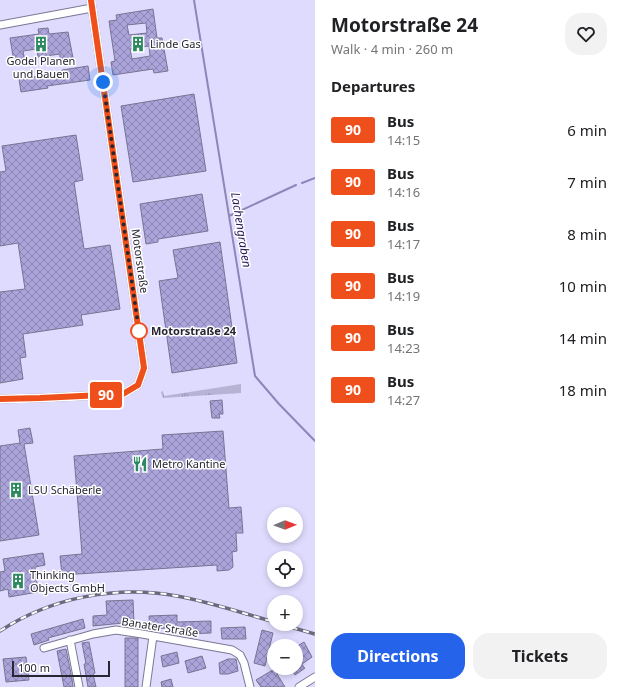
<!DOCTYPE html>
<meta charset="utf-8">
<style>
:root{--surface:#fff;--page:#f2f2f2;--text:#202124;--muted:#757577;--accent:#2563eb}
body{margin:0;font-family:"Noto Sans",sans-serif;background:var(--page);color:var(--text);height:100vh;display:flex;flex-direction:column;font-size:15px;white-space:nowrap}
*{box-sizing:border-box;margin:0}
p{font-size:13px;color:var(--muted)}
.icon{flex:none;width:22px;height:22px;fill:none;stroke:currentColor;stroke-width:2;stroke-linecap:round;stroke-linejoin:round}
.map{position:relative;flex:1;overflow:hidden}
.panel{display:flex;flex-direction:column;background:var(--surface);width:308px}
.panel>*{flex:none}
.badge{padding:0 8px;border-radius:3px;font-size:14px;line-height:26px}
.needle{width:26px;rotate:89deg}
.fabs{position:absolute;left:267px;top:507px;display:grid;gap:8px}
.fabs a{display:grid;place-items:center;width:36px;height:36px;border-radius:50%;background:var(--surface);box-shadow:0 2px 6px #0003;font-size:20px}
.scale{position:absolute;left:12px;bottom:10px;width:98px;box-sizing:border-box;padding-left:4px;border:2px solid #272632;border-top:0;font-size:11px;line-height:14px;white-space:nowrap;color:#272632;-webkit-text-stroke:3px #fff;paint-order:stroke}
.you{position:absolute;width:20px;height:20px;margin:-10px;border:3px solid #fff;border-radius:50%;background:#1a73e8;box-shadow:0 0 0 6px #1a73e833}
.map>.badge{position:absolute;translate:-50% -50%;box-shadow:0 0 0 2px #fff}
h2{padding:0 16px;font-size:15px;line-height:36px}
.round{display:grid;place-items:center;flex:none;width:42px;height:42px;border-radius:16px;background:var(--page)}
.overview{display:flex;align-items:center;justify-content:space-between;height:68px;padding:0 16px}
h1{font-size:19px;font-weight:700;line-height:30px}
.button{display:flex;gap:8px;margin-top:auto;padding:8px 16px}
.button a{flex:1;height:46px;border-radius:16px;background:var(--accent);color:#fff;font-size:16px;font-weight:700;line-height:46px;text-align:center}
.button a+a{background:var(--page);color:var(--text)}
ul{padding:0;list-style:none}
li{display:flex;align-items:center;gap:12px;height:52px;padding:0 16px}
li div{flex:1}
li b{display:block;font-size:15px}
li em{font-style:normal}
li .badge{min-width:44px;font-weight:700;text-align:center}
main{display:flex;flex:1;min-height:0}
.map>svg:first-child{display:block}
.grass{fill:url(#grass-tufts)}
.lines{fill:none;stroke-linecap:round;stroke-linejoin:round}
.stream{stroke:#8c86ba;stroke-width:2}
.building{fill:url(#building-cross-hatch);stroke:#777492;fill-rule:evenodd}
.street-casing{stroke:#7a7795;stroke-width:9}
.street{stroke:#fff;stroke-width:7}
.rail-casing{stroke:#6b697e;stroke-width:3.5}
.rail{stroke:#fff;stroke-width:2;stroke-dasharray:6;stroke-linecap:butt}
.line-casing{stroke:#fff;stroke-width:9}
.line{stroke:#ef4f1a;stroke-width:6}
.walk{stroke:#272632;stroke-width:4;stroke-dasharray:0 7.2}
.stop-dot{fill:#fff;stroke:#ef4f1a;stroke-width:2}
.labels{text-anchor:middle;stroke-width:3;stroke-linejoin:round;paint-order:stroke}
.poi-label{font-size:11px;fill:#272632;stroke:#fff;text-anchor:start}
.street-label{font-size:11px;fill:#272632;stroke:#fff}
.stop-label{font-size:11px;font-weight:bold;fill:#272632;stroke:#fff;text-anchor:start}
.water-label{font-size:12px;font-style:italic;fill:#2c1c5b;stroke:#fff}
</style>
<main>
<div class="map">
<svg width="315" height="687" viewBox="0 0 315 687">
<defs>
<pattern id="grass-tufts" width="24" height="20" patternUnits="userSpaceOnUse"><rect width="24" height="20" fill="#b6b3d5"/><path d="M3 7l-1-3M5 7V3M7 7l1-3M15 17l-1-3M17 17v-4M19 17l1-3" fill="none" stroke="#9491ad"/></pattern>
<pattern id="building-cross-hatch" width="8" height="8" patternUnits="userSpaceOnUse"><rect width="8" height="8" fill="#aba4db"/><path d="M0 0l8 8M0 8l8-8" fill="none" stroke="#8b85b2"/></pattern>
</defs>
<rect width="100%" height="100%" fill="#dfdbfe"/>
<path class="grass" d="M 241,384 L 241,393 L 163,398 L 161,392 L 163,391 L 164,396 Z"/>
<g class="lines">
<path class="stream" d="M 194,0 L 255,376 L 279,404 L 315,441
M 302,183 L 315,178
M 229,216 L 296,185"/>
</g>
<path class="building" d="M 153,9 L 157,38 L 162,38 L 168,71 L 154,73 L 153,69 L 113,75 L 111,62 L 115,61 L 109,21 L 117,20 L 116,15 ZM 146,23 L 147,33 L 129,35 L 127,25 ZM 149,46 L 150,56 L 132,59 L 130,49 Z
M 48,28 L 49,34 L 68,32 L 73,58 L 60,60 L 60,54 L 38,57 L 37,49 L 23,51 L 25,61 L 14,62 L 10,38 L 39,34 L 38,29 Z
M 88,66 L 90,80 L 47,86 L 48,88 L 21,92 L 19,79 L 63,73 L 62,70 Z
M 194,94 L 206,171 L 133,182 L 121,106 Z
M 76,135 L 83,180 L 74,182 L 84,249 L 110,245 L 120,309 L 81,315 L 83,325 L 23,334 L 26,357 L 20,358 L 23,379 L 0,383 L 0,292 L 25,289 L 18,243 L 0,246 L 0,172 L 6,171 L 2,146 Z
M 202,194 L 208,231 L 158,239 L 158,242 L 146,244 L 140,204 Z
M 220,242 L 237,363 L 172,373 L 159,281 L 178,278 L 173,250 Z
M 222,400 L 223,414 L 219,414 L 220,418 L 212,418 L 210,401 Z
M 30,428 L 33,443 L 24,444 L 39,535 L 0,541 L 0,446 L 20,443 L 18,430 Z
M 223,431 L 229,508 L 241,507 L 243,533 L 236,533 L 237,551 L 232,552 L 233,567 L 229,570 L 217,571 L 217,565 L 62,575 L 60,556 L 82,554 L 74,456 L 163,449 L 162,435 Z
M 43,553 L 45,565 L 35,567 L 38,592 L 9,597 L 8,589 L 0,591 L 0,572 L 5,571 L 3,559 Z
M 133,600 L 134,623 L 123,624 L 123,623 L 93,626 L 93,616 L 107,615 L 106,601 Z
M 177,615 L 177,622 L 211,621 L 211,633 L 183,634 L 183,627 L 150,629 L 149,616 Z
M 83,619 L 85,628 L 48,638 L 49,640 L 34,645 L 31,634 Z
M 245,627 L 246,639 L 222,639 L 221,628 Z
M 262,630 L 273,633 L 265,666 L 254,663 Z
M 125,638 L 138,638 L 138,687 L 125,687 Z
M 89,642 L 94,668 L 95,673 L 93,674 L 96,687 L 88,687 L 84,664 L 86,664 L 82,643 Z
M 304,642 L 312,657 L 302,664 L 304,668 L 305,668 L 295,675 L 291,668 L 296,668 L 296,647 Z
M 66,649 L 72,679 L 73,687 L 64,687 L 57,651 Z
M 177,652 L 179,663 L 163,667 L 161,656 Z
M 202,656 L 206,668 L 188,673 L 185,661 Z
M 26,657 L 29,680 L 6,682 L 3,659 Z
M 228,659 L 236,659 L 238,671 L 228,674 L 220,674 L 219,663 Z
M 276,668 L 287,668 L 277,674 L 285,687 L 261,687 L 256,680 Z
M 171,679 L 173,687 L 162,687 L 161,682 Z"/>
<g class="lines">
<defs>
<path id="street" d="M 0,25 L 92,8
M 0,399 L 40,398 L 123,394 L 138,385 L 144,368 L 91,0
M 70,640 L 79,687
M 44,648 L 93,634 L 116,630 L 142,634 L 232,650 L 240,655 L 244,663 L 250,687
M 146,687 L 153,636
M 299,687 L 315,677"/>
</defs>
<use href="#street" class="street-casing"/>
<use href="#street" class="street"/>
<defs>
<path id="rail" d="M 280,624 L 315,634
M 0,631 C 52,597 117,585 177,596 C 210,602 242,613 274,622"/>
</defs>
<use href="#rail" class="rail-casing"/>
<use href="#rail" class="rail"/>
</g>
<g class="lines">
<defs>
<path id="line" d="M 0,399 L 40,398 L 123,394 L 138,385 L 144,368 L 91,0"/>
</defs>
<use href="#line" class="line-casing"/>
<use href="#line" class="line"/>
<path class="walk" d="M 103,82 L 139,331"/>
</g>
<defs>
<symbol id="building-bare" viewBox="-9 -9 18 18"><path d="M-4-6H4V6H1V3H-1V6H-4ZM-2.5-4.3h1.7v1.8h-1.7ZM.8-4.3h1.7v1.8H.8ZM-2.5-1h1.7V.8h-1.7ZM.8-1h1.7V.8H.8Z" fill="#2c885e" stroke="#fff" stroke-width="2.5" paint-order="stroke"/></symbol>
<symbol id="restaurant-bare" viewBox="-9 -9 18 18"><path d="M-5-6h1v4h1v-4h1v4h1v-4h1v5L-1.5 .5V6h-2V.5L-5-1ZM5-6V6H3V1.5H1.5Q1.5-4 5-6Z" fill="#2c885e" stroke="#fff" stroke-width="2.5" paint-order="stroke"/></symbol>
</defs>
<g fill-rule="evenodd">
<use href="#building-bare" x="30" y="33" width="22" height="22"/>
<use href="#building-bare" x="127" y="33" width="22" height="22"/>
<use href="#restaurant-bare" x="129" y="453" width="22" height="22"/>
<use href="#building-bare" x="5" y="479" width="22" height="22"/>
<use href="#building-bare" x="7" y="570" width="22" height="22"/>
</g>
<circle class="stop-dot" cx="139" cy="331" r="8"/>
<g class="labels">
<g class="poi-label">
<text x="150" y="48">Linde Gas</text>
<text x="41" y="65" text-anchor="middle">Godel Planen<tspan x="41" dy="13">und Bauen</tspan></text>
<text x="152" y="468">Metro Kantine</text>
<text x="28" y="494">LSU Schäberle</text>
<text x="30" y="579">Thinking<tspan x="30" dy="13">Objects GmbH</tspan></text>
</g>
<g class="street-label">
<text transform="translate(140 261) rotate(82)" y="4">Motorstraße</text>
<text transform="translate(160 627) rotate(9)" y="4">Banater Straße</text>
</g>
<g class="stop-label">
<text x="151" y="335">Motorstraße 24</text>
</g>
<g class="water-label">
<text transform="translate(241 230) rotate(81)" y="4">Lachengraben</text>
</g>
</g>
</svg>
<div class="fabs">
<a><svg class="needle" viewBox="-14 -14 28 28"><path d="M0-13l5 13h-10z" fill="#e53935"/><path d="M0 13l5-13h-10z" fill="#757577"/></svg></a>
<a><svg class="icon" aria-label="locate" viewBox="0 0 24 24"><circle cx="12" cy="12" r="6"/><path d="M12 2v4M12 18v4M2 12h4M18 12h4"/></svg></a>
<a>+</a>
<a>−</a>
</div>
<div class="scale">100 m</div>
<div class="you" style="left:103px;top:82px"></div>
<b class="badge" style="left:106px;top:395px;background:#ef4f1a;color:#fff">90</b>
</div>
<section class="panel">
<div class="overview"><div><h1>Motorstraße 24</h1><p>Walk · 4 min · 260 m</p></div><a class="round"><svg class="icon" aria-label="heart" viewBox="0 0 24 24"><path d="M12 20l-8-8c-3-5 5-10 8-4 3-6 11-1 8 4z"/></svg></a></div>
<h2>Departures</h2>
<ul>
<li><span class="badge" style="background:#ef4f1a;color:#fff">90</span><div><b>Bus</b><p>14:15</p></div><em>6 min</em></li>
<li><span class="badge" style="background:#ef4f1a;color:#fff">90</span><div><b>Bus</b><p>14:16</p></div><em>7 min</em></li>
<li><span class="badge" style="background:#ef4f1a;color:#fff">90</span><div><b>Bus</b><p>14:17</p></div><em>8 min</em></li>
<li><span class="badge" style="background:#ef4f1a;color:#fff">90</span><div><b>Bus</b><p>14:19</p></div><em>10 min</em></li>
<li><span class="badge" style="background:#ef4f1a;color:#fff">90</span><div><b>Bus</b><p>14:23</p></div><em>14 min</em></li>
<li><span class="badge" style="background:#ef4f1a;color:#fff">90</span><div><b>Bus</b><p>14:27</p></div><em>18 min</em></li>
</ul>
<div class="button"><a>Directions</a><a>Tickets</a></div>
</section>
</main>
